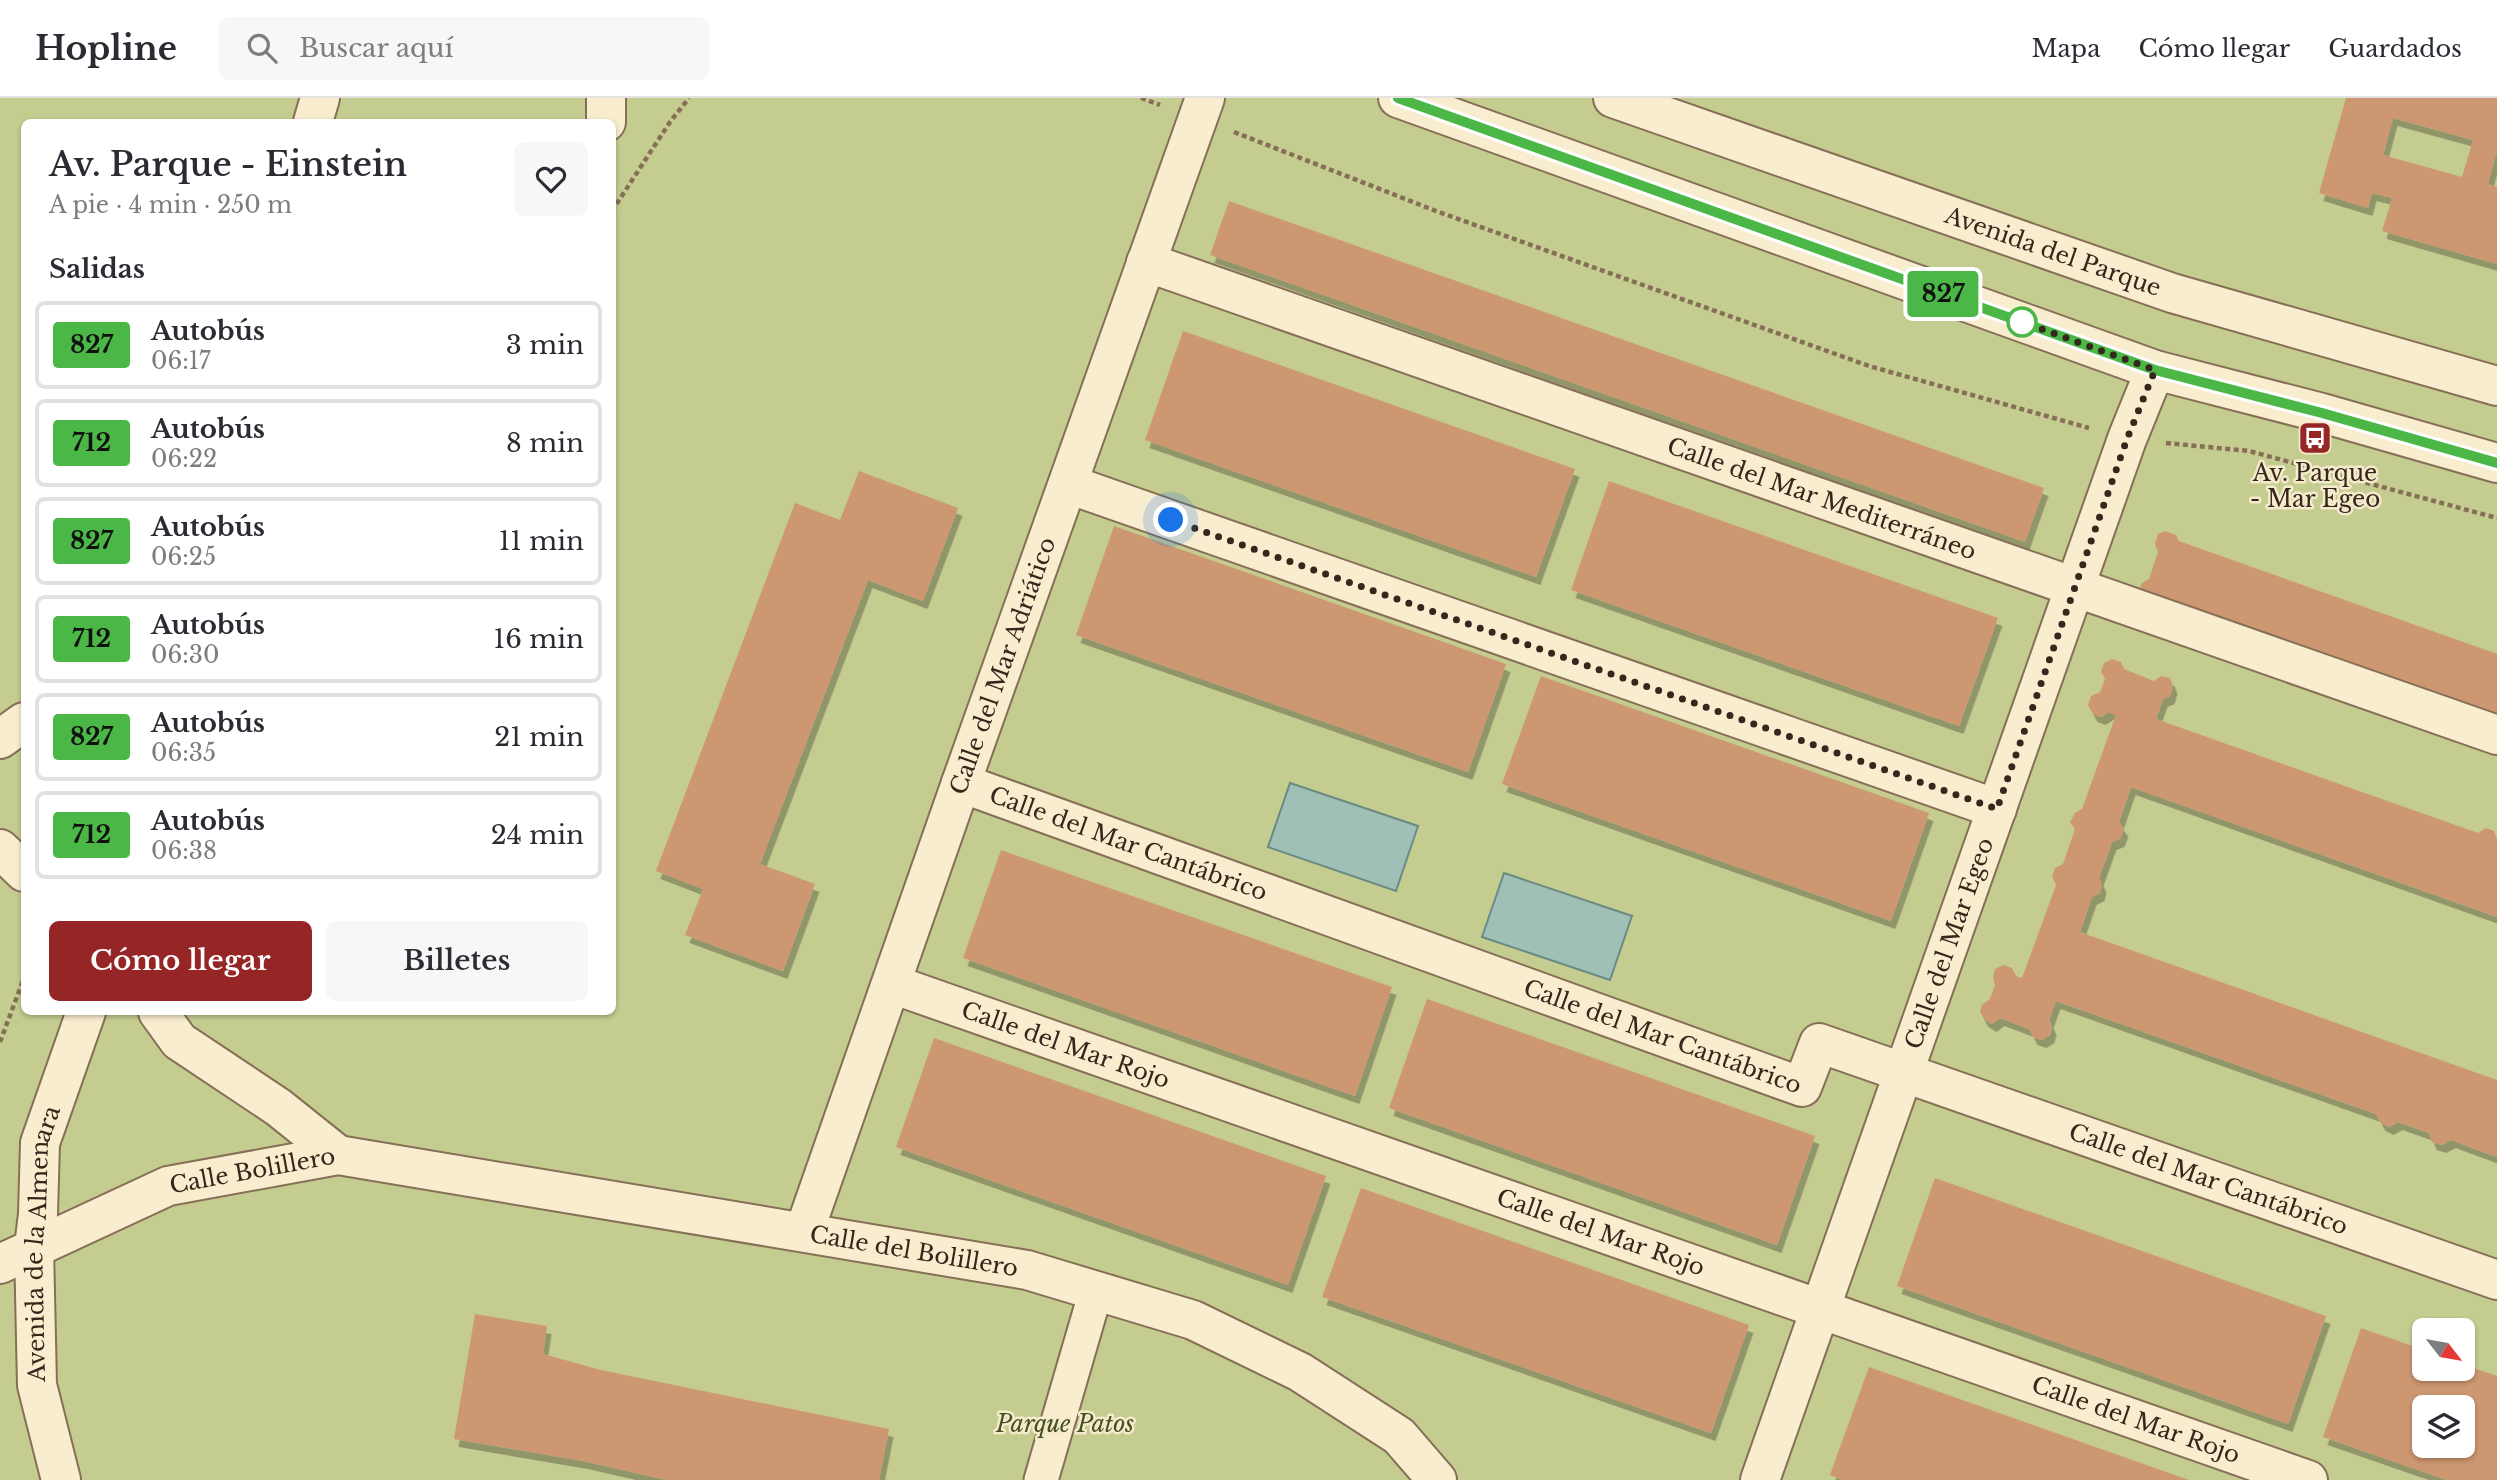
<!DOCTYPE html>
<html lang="es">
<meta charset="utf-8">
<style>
:root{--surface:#fff;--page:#f7f7f7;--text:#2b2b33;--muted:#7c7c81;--line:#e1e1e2;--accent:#962525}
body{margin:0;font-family:"Libre Baskerville",serif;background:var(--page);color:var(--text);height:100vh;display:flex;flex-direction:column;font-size:26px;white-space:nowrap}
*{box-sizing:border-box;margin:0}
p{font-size:23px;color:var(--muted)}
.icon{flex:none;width:38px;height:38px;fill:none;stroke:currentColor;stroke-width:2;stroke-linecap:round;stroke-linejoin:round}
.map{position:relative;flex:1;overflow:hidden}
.panel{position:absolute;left:21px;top:21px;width:595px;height:896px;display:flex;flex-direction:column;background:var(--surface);border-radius:10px;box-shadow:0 2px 5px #0004}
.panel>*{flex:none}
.badge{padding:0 14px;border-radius:5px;font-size:24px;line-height:46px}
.needle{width:46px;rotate:121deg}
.tools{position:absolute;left:2412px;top:1220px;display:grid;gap:14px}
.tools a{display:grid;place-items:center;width:63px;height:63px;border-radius:10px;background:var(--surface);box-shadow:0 2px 5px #0004;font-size:35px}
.you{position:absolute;width:35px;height:35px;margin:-18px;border:5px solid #fff;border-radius:50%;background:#1a73e8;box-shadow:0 0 0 10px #1a73e833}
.map>.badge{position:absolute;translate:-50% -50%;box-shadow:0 0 0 4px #fff}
h2{padding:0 28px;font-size:26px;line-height:63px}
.round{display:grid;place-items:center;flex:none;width:74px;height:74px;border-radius:10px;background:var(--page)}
.head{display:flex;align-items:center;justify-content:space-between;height:119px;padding:0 28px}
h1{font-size:33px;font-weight:600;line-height:52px}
.button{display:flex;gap:14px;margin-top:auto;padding:14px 28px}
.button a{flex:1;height:80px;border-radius:10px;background:var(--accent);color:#fff;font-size:28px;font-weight:600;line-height:80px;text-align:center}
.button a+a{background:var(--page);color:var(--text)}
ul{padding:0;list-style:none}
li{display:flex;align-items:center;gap:21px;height:88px;margin:0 14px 10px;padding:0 14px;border:4px solid var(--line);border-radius:10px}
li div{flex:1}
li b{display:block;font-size:26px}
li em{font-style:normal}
li .badge{min-width:77px;font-weight:700;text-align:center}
header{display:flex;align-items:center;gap:42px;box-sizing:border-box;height:98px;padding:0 35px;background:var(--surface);border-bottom:2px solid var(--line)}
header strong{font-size:33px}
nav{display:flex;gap:38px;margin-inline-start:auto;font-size:24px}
.search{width:490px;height:63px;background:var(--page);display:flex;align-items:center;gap:18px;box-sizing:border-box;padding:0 24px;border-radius:10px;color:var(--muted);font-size:26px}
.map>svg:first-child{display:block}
.green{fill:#c5cc90;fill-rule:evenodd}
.water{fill:#a0bfb6;stroke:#688c83;stroke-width:2}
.building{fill:#cd9771;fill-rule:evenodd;filter:url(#shadow)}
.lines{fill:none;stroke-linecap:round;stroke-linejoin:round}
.pedestrian-casing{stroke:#866f56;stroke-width:37}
.minor-casing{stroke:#866f56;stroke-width:42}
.path{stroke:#866f56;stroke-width:4.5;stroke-dasharray:5 3.5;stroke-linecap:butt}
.pedestrian{stroke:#f9edcf;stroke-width:33}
.minor{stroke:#f9edcf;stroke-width:38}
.line-casing{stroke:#fff;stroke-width:16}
.line{stroke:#4ab747;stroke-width:10}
.walk{stroke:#35271b;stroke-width:7;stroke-dasharray:0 12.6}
.stop-dot{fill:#fff;stroke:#4ab747;stroke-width:3.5}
.labels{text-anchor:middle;stroke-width:5;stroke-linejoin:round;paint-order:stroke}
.street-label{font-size:23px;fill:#35271b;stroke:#f6eacc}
.poi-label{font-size:23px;fill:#35271b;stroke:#f6eacc}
.park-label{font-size:23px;font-style:italic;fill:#455121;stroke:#f6eacc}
</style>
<header>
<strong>Hopline</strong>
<div class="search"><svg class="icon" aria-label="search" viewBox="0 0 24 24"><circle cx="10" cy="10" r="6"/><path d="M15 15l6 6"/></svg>Buscar aquí</div>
<nav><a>Mapa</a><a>Cómo llegar</a><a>Guardados</a></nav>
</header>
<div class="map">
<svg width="2497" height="1382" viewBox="0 0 2497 1382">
<defs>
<filter id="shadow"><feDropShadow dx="4.5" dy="8" stdDeviation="0" flood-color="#0004"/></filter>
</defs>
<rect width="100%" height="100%" fill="#eedfbc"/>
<path class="green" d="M 0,0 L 2497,0 L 2497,1382 L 0,1382 ZM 24,24 L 612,24 L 612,914 L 24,914 ZM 2424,1232 L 2462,1232 L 2462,1270 L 2424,1270 ZM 2424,1309 L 2462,1309 L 2462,1348 L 2424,1348 Z"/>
<path class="water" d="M 1290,685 L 1418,728 L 1396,793 L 1268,749 Z
M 1504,775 L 1632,818 L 1610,882 L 1482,839 Z"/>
<path class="building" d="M 2346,0 L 2497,0 L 2497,52 L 2488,86 L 2497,89 L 2497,166 L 2382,133 L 2392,100 L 2372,95 L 2368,110 L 2319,95 ZM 2393,20 L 2473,42 L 2462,79 L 2383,57 Z
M 1229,103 L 2044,390 L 2025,444 L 1210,157 Z
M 1183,233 L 1575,371 L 1536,479 L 1145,342 Z
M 859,373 L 958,410 L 923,503 L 868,482 L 760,766 L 815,786 L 783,873 L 685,837 L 703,791 L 656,773 L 795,405 L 840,422 Z
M 1609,383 L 1998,520 L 1959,628 L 1571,492 Z
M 1114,428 L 1506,566 L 1468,674 L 1076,537 Z
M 2165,433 L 2176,437 L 2179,443 L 2497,556 L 2497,622 L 2138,494 L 2142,485 L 2149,481 L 2158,454 L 2155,446 L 2158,436 Z
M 2112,561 L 2121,564 L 2124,571 L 2154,583 L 2161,578 L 2170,580 L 2173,588 L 2170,598 L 2163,601 L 2156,621 L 2478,735 L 2486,730 L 2494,733 L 2497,741 L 2497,819 L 2131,689 L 2119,724 L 2124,731 L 2120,741 L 2112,744 L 2099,780 L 2102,787 L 2100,795 L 2092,799 L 2080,834 L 2497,982 L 2497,1059 L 2451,1042 L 2442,1047 L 2432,1044 L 2429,1035 L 2398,1024 L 2389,1029 L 2381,1025 L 2376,1016 L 2056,903 L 2049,922 L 2052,929 L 2050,937 L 2042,942 L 2033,939 L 2029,931 L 2000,920 L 1992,926 L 1984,921 L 1980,914 L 1982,907 L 1990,901 L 1995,887 L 1993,880 L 1995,871 L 2004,867 L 2012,870 L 2016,878 L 2022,880 L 2056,787 L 2052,779 L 2055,770 L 2063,766 L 2075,731 L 2070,724 L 2075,715 L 2082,711 L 2116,617 L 2109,614 L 2101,619 L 2093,616 L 2088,607 L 2091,598 L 2100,594 L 2105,581 L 2101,574 L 2104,565 Z
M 1541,578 L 1929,715 L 1891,823 L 1502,686 Z
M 1001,752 L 1392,889 L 1355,998 L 963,860 Z
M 1427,901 L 1815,1038 L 1777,1147 L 1389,1010 Z
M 934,940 L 1326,1078 L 1288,1187 L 896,1049 Z
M 1935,1080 L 2326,1218 L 2288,1326 L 1897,1188 Z
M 1361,1090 L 1749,1227 L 1711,1335 L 1322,1199 Z
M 475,1216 L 547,1228 L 543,1256 L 601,1272 L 889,1331 L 879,1382 L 667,1382 L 583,1363 L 454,1341 Z
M 2361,1230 L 2424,1252 L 2424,1270 L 2462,1270 L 2462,1266 L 2497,1278 L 2497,1382 L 2447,1382 L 2323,1339 ZM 2424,1309 L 2462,1309 L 2462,1348 L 2424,1348 Z
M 1869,1269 L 2189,1382 L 1843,1382 L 1830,1377 Z"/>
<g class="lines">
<defs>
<path id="pedestrian" d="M 1041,1382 L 1096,1193"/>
<g id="minor">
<path d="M 1398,0 L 2155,272 L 2322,315 L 2497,365"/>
<path id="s1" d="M 1613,0 L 2172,195 L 2497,288"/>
<path d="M 313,24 L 320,0"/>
<path d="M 606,24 L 606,0"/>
<path id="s2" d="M 1146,164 L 2497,637"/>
<path d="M 1068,386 L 1997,711"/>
<path d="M 0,641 L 24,624"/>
<path id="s3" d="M 961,685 L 1802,989 L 1819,945 L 2497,1182"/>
<path d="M 0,751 L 24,774"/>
<path id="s4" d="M 892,886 L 2308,1382"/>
<path d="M 158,914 L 179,943 L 278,1009 L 338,1057"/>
<path id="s5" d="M 804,1134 L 961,685 L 1205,0"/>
<path id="s6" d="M 0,1166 L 168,1088 L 338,1057 L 1027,1172 L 1193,1222 L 1300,1274 L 1399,1338 L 1437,1382"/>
<path id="s7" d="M 61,1382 L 37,1287 L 34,1149 L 38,1116 L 40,1045 L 86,914"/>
<path id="s8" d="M 1760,1382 L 2127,341 L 2155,272"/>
</g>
</defs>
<use href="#pedestrian" class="pedestrian-casing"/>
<use href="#minor" class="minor-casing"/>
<path class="path" d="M 1141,0 L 1160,7
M 1234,34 L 1436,113 L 1869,268 L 2089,330
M 612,113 L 670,24 L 689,0
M 2166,345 L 2249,353 L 2497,420
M 0,944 L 24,880"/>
<use href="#pedestrian" class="pedestrian"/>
<use href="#minor" class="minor"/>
</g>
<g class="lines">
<defs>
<path id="line" d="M 1398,0 L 2155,272 L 2322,315 L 2497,365"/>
</defs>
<use href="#line" class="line-casing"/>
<use href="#line" class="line"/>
<path class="walk" d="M 1171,422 L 1997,711 L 2127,341 L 2155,272 L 2022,224"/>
</g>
<defs>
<symbol id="bus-square" viewBox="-11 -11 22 22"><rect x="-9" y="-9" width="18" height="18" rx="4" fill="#962525" stroke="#f6eacc"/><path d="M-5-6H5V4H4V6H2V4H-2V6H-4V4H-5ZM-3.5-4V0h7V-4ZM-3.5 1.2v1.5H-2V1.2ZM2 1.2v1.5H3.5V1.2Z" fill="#fff"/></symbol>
</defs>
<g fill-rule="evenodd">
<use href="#bus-square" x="2296" y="321" width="38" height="38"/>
</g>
<circle class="stop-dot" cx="2022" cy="224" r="14"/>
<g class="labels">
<g class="street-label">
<text dy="8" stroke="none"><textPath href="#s1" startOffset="466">Avenida del Parque</textPath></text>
<text dy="8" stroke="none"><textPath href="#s2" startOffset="716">Calle del Mar Mediterráneo</textPath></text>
<text dy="8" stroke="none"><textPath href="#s5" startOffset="600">Calle del Mar Adriático</textPath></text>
<text dy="8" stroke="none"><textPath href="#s3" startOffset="178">Calle del Mar Cantábrico</textPath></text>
<text dy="8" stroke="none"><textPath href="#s8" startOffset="569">Calle del Mar Egeo</textPath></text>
<text dy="8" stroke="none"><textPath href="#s3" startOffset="746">Calle del Mar Cantábrico</textPath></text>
<text dy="8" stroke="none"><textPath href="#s4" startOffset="184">Calle del Mar Rojo</textPath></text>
<text dy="8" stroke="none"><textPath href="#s6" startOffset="271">Calle Bolillero</textPath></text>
<text dy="8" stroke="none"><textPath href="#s3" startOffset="1354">Calle del Mar Cantábrico</textPath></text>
<text dy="8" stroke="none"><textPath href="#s4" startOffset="751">Calle del Mar Rojo</textPath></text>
<text dy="8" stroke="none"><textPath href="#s7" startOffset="240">Avenida de la Almenara</textPath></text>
<text dy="8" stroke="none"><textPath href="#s6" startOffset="942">Calle del Bolillero</textPath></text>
<text dy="8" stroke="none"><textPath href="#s4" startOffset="1318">Calle del Mar Rojo</textPath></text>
</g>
<g class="poi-label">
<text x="2315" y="383">Av. Parque<tspan x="2315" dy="26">- Mar Egeo</tspan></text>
</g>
<g class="park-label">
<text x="1065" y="1334">Parque Patos</text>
</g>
</g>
</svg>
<div class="tools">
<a><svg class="needle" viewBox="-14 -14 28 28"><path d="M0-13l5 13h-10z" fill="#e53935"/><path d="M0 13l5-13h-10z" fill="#7c7c81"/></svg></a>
<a><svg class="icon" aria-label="layers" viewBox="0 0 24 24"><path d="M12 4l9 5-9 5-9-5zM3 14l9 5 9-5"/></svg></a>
</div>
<div class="you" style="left:1171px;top:422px"></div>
<b class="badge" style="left:1943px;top:196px;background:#4ab747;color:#111">827</b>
<section class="panel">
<div class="head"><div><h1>Av. Parque - Einstein</h1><p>A pie · 4 min · 250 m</p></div><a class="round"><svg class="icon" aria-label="heart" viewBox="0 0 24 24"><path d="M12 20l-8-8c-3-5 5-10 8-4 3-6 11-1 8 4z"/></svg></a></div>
<h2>Salidas</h2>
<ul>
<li><span class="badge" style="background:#4ab747;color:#111">827</span><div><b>Autobús</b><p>06:17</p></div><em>3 min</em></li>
<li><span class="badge" style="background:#4ab747;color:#111">712</span><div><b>Autobús</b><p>06:22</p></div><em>8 min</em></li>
<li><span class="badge" style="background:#4ab747;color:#111">827</span><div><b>Autobús</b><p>06:25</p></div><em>11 min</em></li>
<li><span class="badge" style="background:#4ab747;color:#111">712</span><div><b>Autobús</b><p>06:30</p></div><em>16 min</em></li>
<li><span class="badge" style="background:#4ab747;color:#111">827</span><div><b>Autobús</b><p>06:35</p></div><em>21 min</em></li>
<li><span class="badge" style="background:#4ab747;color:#111">712</span><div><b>Autobús</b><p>06:38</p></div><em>24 min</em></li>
</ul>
<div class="button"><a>Cómo llegar</a><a>Billetes</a></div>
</section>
</div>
